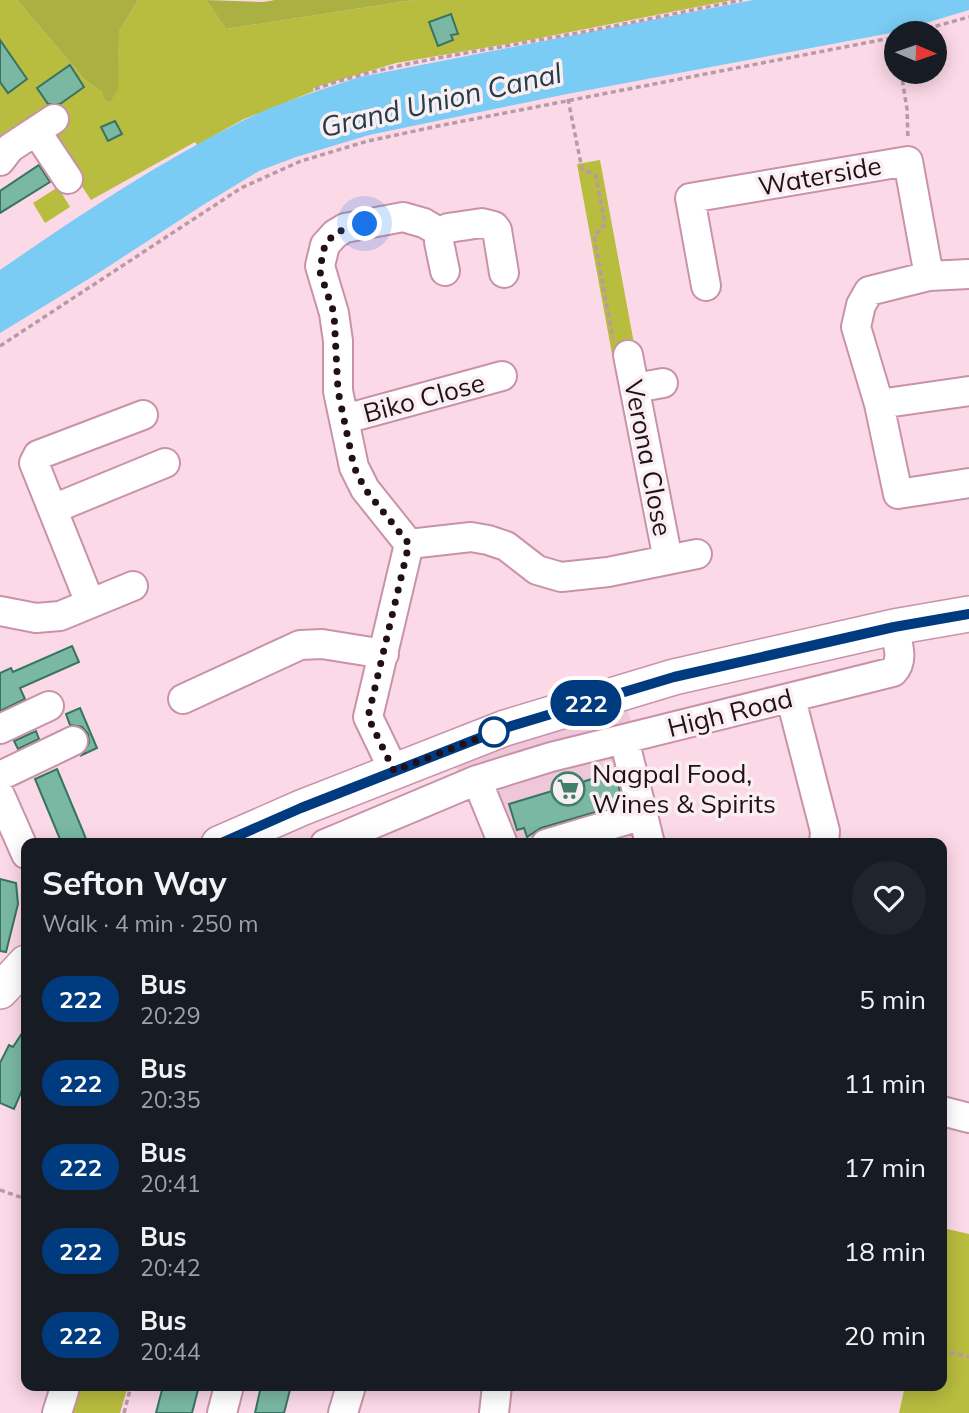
<!DOCTYPE html>
<meta charset="utf-8">
<style>
:root{--surface:#171b24;--page:#20242c;--text:#f1f3f6;--muted:#9ea1a6}
body{margin:0;font-family:Mulish,sans-serif;background:var(--page);color:var(--text);height:100vh;display:flex;flex-direction:column;font-size:26px;white-space:nowrap}
*{box-sizing:border-box;margin:0}
p{font-size:23px;color:var(--muted)}
.icon{flex:none;width:38px;height:38px;fill:none;stroke:currentColor;stroke-width:2;stroke-linecap:round;stroke-linejoin:round}
.map{position:relative;flex:1;overflow:hidden}
.sheet{position:absolute;left:21px;top:838px;width:926px;height:553px;display:flex;flex-direction:column;background:var(--surface);border-radius:14px;box-shadow:0 4px 18px #0003}
.sheet>*{flex:none}
.badge{padding:0 14px;border-radius:23px;font-size:24px;line-height:46px}
.needle{width:46px;rotate:92deg}
.tools{position:absolute;left:884px;top:21px;display:grid;gap:14px}
.tools a{display:grid;place-items:center;width:63px;height:63px;border-radius:50%;background:var(--surface);box-shadow:0 4px 18px #0003;font-size:35px}
.you{position:absolute;width:35px;height:35px;margin:-18px;border:5px solid #fff;border-radius:50%;background:#1a73e8;box-shadow:0 0 0 10px #1a73e833}
.map>.badge{position:absolute;translate:-50% -50%;box-shadow:0 0 0 4px #fff}
.round{display:grid;place-items:center;flex:none;width:74px;height:74px;border-radius:37px;background:var(--page)}
.overview{display:flex;align-items:center;justify-content:space-between;height:119px;padding:0 21px}
h1{font-size:33px;font-weight:700;line-height:52px}
ul{padding:0;list-style:none}
li{display:flex;align-items:center;gap:21px;height:84px;padding:0 21px}
li div{flex:1}
li b{display:block;font-size:26px}
li em{font-style:normal}
li .badge{min-width:77px;font-weight:700;text-align:center}
.map>svg:first-child{display:block}
.built{fill:#eec8d8}
.green{fill:#b8bc3f}
.forest{fill:#abb043}
.water{fill:#7accf4}
.building{fill:#7ab8a3;stroke:#377461;stroke-width:2}
.lines{fill:none;stroke-linecap:round;stroke-linejoin:round}
.minor-casing{stroke:#c893aa;stroke-width:32}
.major-casing{stroke:#c893aa;stroke-width:38}
.path{stroke:#b89aa7;stroke-width:3.5;stroke-dasharray:5 3.5;stroke-linecap:butt}
.minor{stroke:#fff;stroke-width:28}
.major{stroke:#fff;stroke-width:35}
.line-casing{stroke:#fff;stroke-width:16}
.line{stroke:#003b80;stroke-width:10}
.walk{stroke:#220f18;stroke-width:7;stroke-dasharray:0 12.6}
.stop-dot{fill:#fff;stroke:#003b80;stroke-width:3.5}
.labels{text-anchor:middle;stroke-width:7;stroke-linejoin:round;paint-order:stroke}
.street-label{font-size:26px;fill:#220f18;stroke:#f9eef2}
.poi-label{font-size:26px;fill:#220f18;stroke:#f9eef2;text-anchor:start}
.water-label{font-size:28px;font-style:italic;fill:#243d4a;stroke:#f9eef2}
</style>
<div class="map">
<svg width="969" height="1413" viewBox="0 0 969 1413">
<rect width="100%" height="100%" fill="#fcd9e7"/>
<path class="built" d="M 622,689 L 663,843 L 488,843 L 449,749 Z"/>
<path class="green" d="M 0,0 L 17,0 L 85,80 L 102,92 L 104,99 L 118,68 L 119,32 L 138,0 L 206,0 L 226,29 L 413,0 L 732,0 L 530,40 L 396,63 L 313,88 L 314,91 L 242,120 L 197,145 L 195,142 L 91,200 L 51,140 L 0,146 Z
M 600,160 L 635,349 L 612,354 L 577,164 Z
M 58,187 L 70,207 L 45,223 L 33,203 Z
M 943,1228 L 969,1234 L 969,1413 L 899,1413 L 905,1386 L 942,1386 Z
M 81,1386 L 128,1386 L 120,1413 L 73,1413 Z"/>
<path class="forest" d="M 17,0 L 138,0 L 119,32 L 118,89 L 110,102 L 104,99 L 102,92 L 85,80 Z
M 206,0 L 263,2 L 275,0 L 413,0 L 226,29 Z"/>
<path class="water" d="M 753,0 L 969,0 L 969,10 L 896,32 L 562,95 L 369,135 L 296,157 L 259,171 L 203,205 L 100,272 L 0,333 L 0,270 C 78,216 156,164 240,122 C 278,103 320,90 360,77 Z"/>
<path class="building" d="M 451,14 L 458,34 L 451,35 L 453,40 L 438,46 L 429,22 Z
M 0,40 L 27,79 L 8,93 L 0,82 Z
M 70,65 L 84,87 L 60,104 L 48,104 L 37,88 Z
M 115,121 L 122,134 L 108,141 L 101,127 Z
M 39,165 L 50,182 L 0,213 L 0,191 Z
M 72,646 L 79,662 L 20,688 L 25,699 L 0,711 L 0,673 L 11,668 L 13,672 Z
M 80,708 L 97,748 L 82,755 L 89,743 L 88,734 L 82,727 L 70,725 L 66,714 Z
M 36,731 L 39,739 L 18,749 L 14,741 Z
M 57,769 L 82,829 L 88,844 L 62,844 L 35,779 Z
M 615,772 L 623,804 L 541,828 L 527,837 L 524,828 L 517,830 L 509,804 Z
M 0,879 L 16,883 L 18,904 L 6,952 L 0,951 Z
M 26,1027 L 26,1081 L 14,1109 L 0,1103 L 0,1063 L 9,1045 L 13,1047 Z
M 163,1386 L 199,1386 L 192,1413 L 156,1413 Z
M 261,1386 L 291,1386 L 284,1413 L 255,1413 Z"/>
<g class="lines">
<defs>
<path id="minor" d="M 36,131 L 68,179
M 0,161 L 10,148 L 54,119
M 445,271 L 439,242 L 441,233 L 448,228 L 482,223 L 494,226 L 497,230 L 504,273
M 969,274 L 929,276 L 869,291 L 861,305 L 856,327 L 879,404 L 898,494 L 969,483
M 706,286 L 690,198 L 908,161 L 929,276
M 628,355 L 668,560
M 635,388 L 663,383
M 879,404 L 969,391
M 345,419 L 502,376
M 53,509 L 165,463
M 409,544 L 365,489 L 354,467 L 338,391 L 338,341 L 334,313 L 320,266 L 325,245 L 335,234 L 345,228 L 403,217 L 424,223 L 441,233
M 409,544 L 471,537 L 488,540 L 506,546 L 537,570 L 561,577 L 608,572 L 697,554
M 90,603 L 34,463 L 38,455 L 143,415
M 0,611 L 36,618 L 60,616 L 133,586
M 183,699 L 300,645 L 322,644 L 384,654
M 791,699 L 825,831 L 824,844
M 0,729 L 49,706
M 394,771 L 368,717 L 409,544
M 0,776 L 73,741
M 477,780 L 503,844
M 0,795 L 26,854
M 643,815 L 650,844
M 325,844 L 477,780 L 551,757 L 893,672 C 905,660 897,642 894,627
M 546,844 L 643,815 L 624,739
M 942,1111 L 969,1118
M 57,1413 L 64,1391 L 62,1386
M 222,1413 L 229,1386
M 343,1413 L 351,1386
M 494,1413 L 497,1386"/>
<path id="major" d="M 219,844 L 301,808 L 505,728 L 674,677 L 894,627 L 969,614
M 0,991 L 26,963"/>
</defs>
<use href="#minor" class="minor-casing"/>
<use href="#major" class="major-casing"/>
<path class="path" d="M 911,33 L 969,17
M 901,72 L 907,109 L 908,139
M 315,89 C 387,64 459,55 533,41 C 603,29 672,14 742,0
M 568,99 L 582,169 L 596,176 L 605,224 L 594,236 L 613,339
M 0,346 L 241,188 L 301,161 L 368,141 L 443,125 L 896,37
M 0,1190 L 26,1199
M 942,1350 L 969,1357
M 124,1413 L 131,1386"/>
<use href="#minor" class="minor"/>
<use href="#major" class="major"/>
</g>
<g class="lines">
<defs>
<path id="line" d="M 219,844 L 301,808 L 505,728 L 674,677 L 894,627 L 969,614"/>
</defs>
<use href="#line" class="line-casing"/>
<use href="#line" class="line"/>
<path class="walk" d="M 365,224 L 345,228 L 328,240 L 323,251 L 320,272 L 334,313 L 338,391 L 354,467 L 365,489 L 409,544 L 368,717 L 394,771 L 505,728 L 494,732"/>
</g>
<defs>
<symbol id="supermarket-ring" viewBox="-11 -11 22 22"><circle r="9.5" fill="#f9eef2" stroke="#407f6c" stroke-width="1.5"/><path d="M-6-5.5h2.5l.6 2H6L4.5 2H-2.5L-4.4-4H-6ZM-1.5 3.2a1.3 1.3 0 1 0 .1 0ZM3 3.2a1.3 1.3 0 1 0 .1 0Z" fill="#407f6c"/></symbol>
</defs>
<g fill-rule="evenodd">
<use href="#supermarket-ring" x="549" y="770" width="38" height="38"/>
</g>
<circle class="stop-dot" cx="494" cy="732" r="14"/>
<g class="labels">
<g class="street-label">
<text transform="translate(820 176) rotate(-10)" y="9">Waterside</text>
<text transform="translate(424 398) rotate(-15)" y="9">Biko Close</text>
<text transform="translate(648 458) rotate(79)" y="9">Verona Close</text>
<text transform="translate(730 713) rotate(-14)" y="9">High Road</text>
</g>
<g class="poi-label">
<text x="592" y="783">Nagpal Food,<tspan x="592" dy="30">Wines &amp; Spirits</tspan></text>
</g>
<g class="water-label">
<text transform="translate(441 100) rotate(-13)" y="10">Grand Union Canal</text>
</g>
</g>
</svg>
<div class="tools">
<a><svg class="needle" viewBox="-14 -14 28 28"><path d="M0-13l5 13h-10z" fill="#e53935"/><path d="M0 13l5-13h-10z" fill="#9ea1a6"/></svg></a>
</div>
<div class="you" style="left:365px;top:224px"></div>
<b class="badge" style="left:586px;top:703px;background:#003b80;color:#fff">222</b>
<section class="sheet">
<div class="overview"><div><h1>Sefton Way</h1><p>Walk · 4 min · 250 m</p></div><a class="round"><svg class="icon" aria-label="heart" viewBox="0 0 24 24"><path d="M12 20l-8-8c-3-5 5-10 8-4 3-6 11-1 8 4z"/></svg></a></div>
<ul>
<li><span class="badge" style="background:#003b80;color:#fff">222</span><div><b>Bus</b><p>20:29</p></div><em>5 min</em></li>
<li><span class="badge" style="background:#003b80;color:#fff">222</span><div><b>Bus</b><p>20:35</p></div><em>11 min</em></li>
<li><span class="badge" style="background:#003b80;color:#fff">222</span><div><b>Bus</b><p>20:41</p></div><em>17 min</em></li>
<li><span class="badge" style="background:#003b80;color:#fff">222</span><div><b>Bus</b><p>20:42</p></div><em>18 min</em></li>
<li><span class="badge" style="background:#003b80;color:#fff">222</span><div><b>Bus</b><p>20:44</p></div><em>20 min</em></li>
</ul>
</section>
</div>
